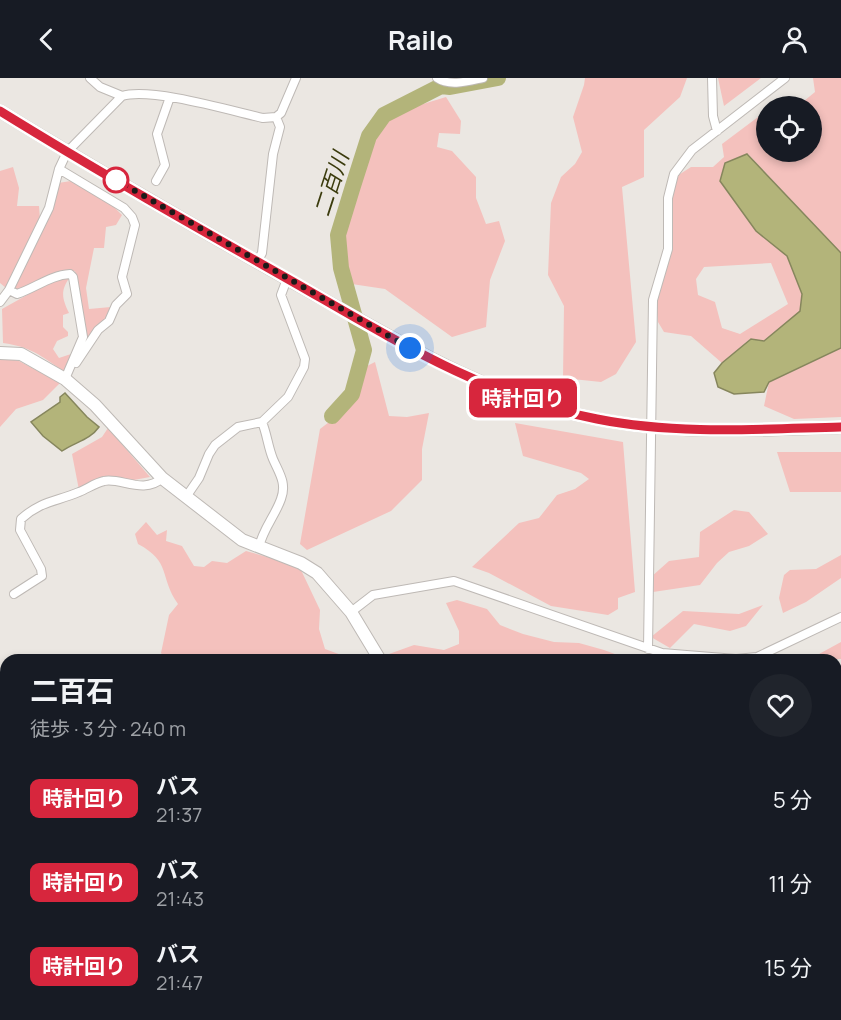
<!DOCTYPE html>
<html lang="ja">
<meta charset="utf-8">
<style>
:root{--surface:#171b24;--page:#20242c;--text:#f1f3f6;--muted:#9ea1a6}
body{margin:0;font-family:Manrope,"Noto Sans JP",sans-serif;background:var(--page);color:var(--text);height:100vh;display:flex;flex-direction:column;font-size:22px;white-space:nowrap}
*{box-sizing:border-box;margin:0}
p{font-size:20px;color:var(--muted)}
.icon{flex:none;width:33px;height:33px;fill:none;stroke:currentColor;stroke-width:2;stroke-linecap:round;stroke-linejoin:round}
.map{position:relative;flex:1;overflow:hidden}
.drawer{position:absolute;left:0px;top:576px;width:842px;height:366px;display:flex;flex-direction:column;background:var(--surface);border-radius:18px 18px 0 0;box-shadow:0 3px 9px #0003}
.drawer>*{flex:none}
.badge{padding:0 12px;border-radius:9px;font-size:21px;line-height:39px}
.fabs{position:absolute;left:756px;top:18px;display:grid;gap:12px}
.fabs a{display:grid;place-items:center;width:66px;height:66px;border-radius:50%;background:var(--surface);box-shadow:0 3px 9px #0003;font-size:30px}
.you{position:absolute;width:30px;height:30px;margin:-15px;border:4px solid #fff;border-radius:50%;background:#1a73e8;box-shadow:0 0 0 9px #1a73e833}
.map>.badge{position:absolute;translate:-50% -50%;box-shadow:0 0 0 3px #fff}
.round{display:grid;place-items:center;flex:none;width:63px;height:63px;border-radius:32px;background:var(--page)}
.head{display:flex;align-items:center;justify-content:space-between;height:102px;padding:0 30px}
h1{font-size:28px;font-weight:700;line-height:45px}
ul{padding:0;list-style:none}
li{display:flex;align-items:center;gap:18px;height:84px;padding:0 30px}
li div{flex:1}
li b{display:block;font-size:22px}
li em{font-style:normal}
li .badge{min-width:66px;font-weight:700;text-align:center}
header{display:flex;justify-content:space-between;align-items:center;height:78px;padding:0 30px;background:var(--surface);font-size:27px;font-weight:700}
.map>svg:first-child{display:block}
.green{fill:#f4c1bd;fill-rule:evenodd}
.water{fill:#b3b47a;stroke:#86865d;stroke-width:1.5}
.lines{fill:none;stroke-linecap:round;stroke-linejoin:round}
.river{stroke:#b3b47a;stroke-width:16}
.street-casing{stroke:#beb9b5;stroke-width:10}
.secondary-casing{stroke:#beb9b5;stroke-width:14}
.street{stroke:#fff;stroke-width:8}
.secondary{stroke:#fff;stroke-width:12}
.line-casing{stroke:#fff;stroke-width:14}
.line{stroke:#d7263d;stroke-width:9}
.walk{stroke:#1c1a19;stroke-width:6;stroke-dasharray:0 10.8}
.stop-dot{fill:#fff;stroke:#d7263d;stroke-width:3}
.labels{text-anchor:middle;stroke-width:6;stroke-linejoin:round;paint-order:stroke}
.water-label{font-size:22px;font-style:italic;fill:#3b3b0d;stroke:#ebe7e2}
</style>
<header><svg class="icon" aria-label="back" viewBox="0 0 24 24"><path d="M15 5l-7 7 7 7"/></svg>Railo<svg class="icon" aria-label="person" viewBox="0 0 24 24"><circle cx="12" cy="8" r="4"/><path d="M4 21q1-7 8-7t8 7"/></svg></header>
<div class="map">
<svg width="841" height="942" viewBox="0 0 841 942">
<rect width="100%" height="100%" fill="#ebe7e2"/>
<path class="green" d="M 585,0 L 687,0 L 680,19 L 644,52 L 644,99 L 622,109 L 636,264 L 616,296 L 601,304 L 563,300 L 564,228 L 548,197 L 551,125 L 561,99 L 575,86 L 582,74 L 573,39 L 584,7 Z
M 718,0 L 761,0 L 724,28 Z
M 813,0 L 841,0 L 841,175 L 748,76 L 756,153 L 787,178 L 802,216 L 800,233 L 764,263 L 750,261 L 722,285 L 691,258 L 664,254 L 658,244 L 656,224 L 672,169 L 670,121 L 677,98 L 691,89 L 713,89 L 724,79 L 722,66 L 766,33 L 766,74 L 812,74 L 812,28 L 798,28 L 815,14 ZM 771,185 L 788,226 L 740,256 L 722,250 L 715,224 L 698,217 L 696,201 L 704,189 Z
M 446,19 L 461,43 L 460,56 L 439,55 L 437,69 L 452,73 L 476,99 L 476,120 L 486,146 L 499,143 L 505,163 L 490,202 L 486,249 L 452,259 L 385,211 L 345,205 L 340,170 L 347,119 L 363,71 L 387,37 Z
M 13,89 L 19,110 L 17,128 L 39,128 L 40,141 L 6,210 L 0,205 L 0,93 Z
M 71,103 L 111,126 L 122,137 L 116,147 L 106,149 L 104,170 L 94,170 L 86,210 L 89,231 L 111,229 L 107,242 L 85,267 L 85,258 L 75,193 L 59,195 L 15,212 L 11,210 L 58,105 Z
M 61,198 L 70,199 C 60,213 62,220 69,235 L 63,237 L 63,249 L 68,254 L 68,258 L 57,263 L 53,271 L 59,280 L 71,276 L 68,286 L 63,293 C 40,277 31,269 3,265 L 2,231 Z
M 841,270 L 841,339 L 794,341 L 764,328 L 769,304 Z
M 0,279 L 19,283 L 60,305 L 43,322 L 16,331 L 0,349 Z
M 375,284 L 389,338 L 407,339 L 429,335 L 422,371 L 422,402 L 391,433 L 307,472 L 300,466 L 320,351 L 333,341 L 355,317 L 367,288 Z
M 515,345 L 623,364 L 635,514 L 618,520 L 618,531 L 608,537 L 551,528 L 489,495 L 472,489 L 519,445 L 539,440 L 557,417 L 575,411 L 589,401 L 581,395 L 523,378 Z
M 108,350 L 150,399 L 79,412 L 72,376 L 102,359 Z
M 777,374 L 841,374 L 841,414 L 790,414 Z
M 734,432 L 749,434 L 768,456 L 749,468 L 729,474 L 717,485 L 700,507 L 653,514 L 651,499 L 669,483 L 699,479 L 700,454 Z
M 146,444 L 157,457 L 167,452 L 166,463 L 182,468 L 194,488 L 204,489 L 212,483 L 227,485 L 246,473 L 281,483 L 301,492 L 320,532 L 319,551 L 325,571 L 355,582 L 166,582 L 161,575 L 169,537 L 178,526 C 159,499 172,484 138,466 L 135,456 Z
M 841,477 L 841,500 L 806,524 L 783,535 L 779,520 L 784,497 L 790,492 L 816,491 Z
M 457,522 L 487,531 L 500,547 L 523,556 L 554,564 L 579,565 L 604,572 L 631,582 L 395,582 L 389,576 L 414,567 L 444,572 L 459,566 L 459,553 L 446,525 Z
M 763,527 L 746,548 L 730,553 L 694,546 L 670,570 L 651,559 L 683,533 L 739,536 Z
M 841,564 L 841,581 L 808,582 Z
M 841,596 L 841,713 L 836,710 L 836,600 Z
M 6,676 L 6,936 L 343,936 L 338,942 L 0,942 L 0,684 Z"/>
<path class="water" d="M 747,76 L 841,175 L 841,270 L 769,304 L 764,314 L 734,316 L 718,309 L 714,295 L 722,285 L 751,261 L 764,263 L 800,233 L 802,216 L 787,178 L 756,153 L 720,103 L 725,85 Z
M 65,315 L 87,339 L 99,349 C 90,362 75,364 62,373 L 43,358 L 31,344 L 60,324 L 60,319 Z"/>
<g class="lines">
<path class="river" d="M 332,338 L 352,316 L 364,272 L 341,190 L 338,157 L 353,108 L 369,58 L 384,37 L 441,8 L 450,9 L 498,0"/>
<defs>
<path id="street" d="M 90,0 L 100,9 L 122,18
M 437,0 C 450,9 469,3 483,0
M 712,0 L 713,38 L 717,53
M 59,91 L 124,130 L 132,139 L 135,147 L 122,199 L 127,216 L 116,227 L 109,243 L 98,252 L 76,285
M 156,103 L 165,87 L 157,56 L 170,19
M 257,184 L 262,175 L 273,76 L 280,49 L 276,39
M 0,224 L 9,212
M 65,301 L 83,259 L 73,199 L 70,196 C 51,197 35,210 17,216 L 9,212 L 49,130 L 59,91 L 67,74 L 122,18 C 151,9 232,33 263,40 L 276,39 L 281,35 L 296,0
M 186,419 L 199,400 L 209,376 L 215,367 L 238,349 L 262,344 L 288,319 L 304,289 L 305,281 L 281,217 L 287,201
M 259,469 C 263,451 275,438 281,421 C 287,405 279,395 273,381 C 268,369 267,356 262,344
M 14,516 L 42,498 L 41,491 L 20,452 L 21,441 C 41,423 55,424 79,414 C 87,411 95,405 104,403 C 120,399 144,417 162,400
M 351,534 L 373,517 L 454,503 L 662,575 L 736,581 L 757,579 L 841,539
M 648,571 L 653,222 L 668,171 L 668,120 L 674,96 L 692,72 L 785,0
M 836,714 L 841,716
M 836,871 L 841,871
M 678,942 L 679,936"/>
<path id="secondary" d="M 0,33 C 96,92 194,148 291,203 C 389,258 485,319 597,341 C 677,357 760,352 841,349
M 0,275 L 21,276 L 65,301 L 95,327 L 162,400 L 242,462 L 301,485 L 317,495 L 351,534 L 380,582
M 557,936 L 560,942"/>
</defs>
<use href="#street" class="street-casing"/>
<use href="#secondary" class="secondary-casing"/>
<use href="#street" class="street"/>
<use href="#secondary" class="secondary"/>
</g>
<g class="lines">
<defs>
<path id="line" d="M 0,33 C 97,93 196,149 295,205 C 391,260 487,320 597,341 C 677,357 760,351 841,349"/>
</defs>
<use href="#line" class="line-casing"/>
<use href="#line" class="line"/>
<path class="walk" d="M 116,102 L 410,270"/>
</g>
<circle class="stop-dot" cx="116" cy="102" r="12"/>
<g class="labels">
<g class="water-label">
<text transform="translate(331 106) rotate(-72)" y="8">二百川</text>
</g>
</g>
</svg>
<div class="fabs">
<a><svg class="icon" aria-label="locate" viewBox="0 0 24 24"><circle cx="12" cy="12" r="6"/><path d="M12 2v4M12 18v4M2 12h4M18 12h4"/></svg></a>
</div>
<div class="you" style="left:410px;top:270px"></div>
<b class="badge" style="left:523px;top:320px;background:#d7263d;color:#fff">時計回り</b>
<section class="drawer">
<div class="head"><div><h1>二百石</h1><p>徒歩 · 3 分 · 240 m</p></div><a class="round"><svg class="icon" aria-label="heart" viewBox="0 0 24 24"><path d="M12 20l-8-8c-3-5 5-10 8-4 3-6 11-1 8 4z"/></svg></a></div>
<ul>
<li><span class="badge" style="background:#d7263d;color:#fff">時計回り</span><div><b>バス</b><p>21:37</p></div><em>5 分</em></li>
<li><span class="badge" style="background:#d7263d;color:#fff">時計回り</span><div><b>バス</b><p>21:43</p></div><em>11 分</em></li>
<li><span class="badge" style="background:#d7263d;color:#fff">時計回り</span><div><b>バス</b><p>21:47</p></div><em>15 分</em></li>
</ul>
</section>
</div>
